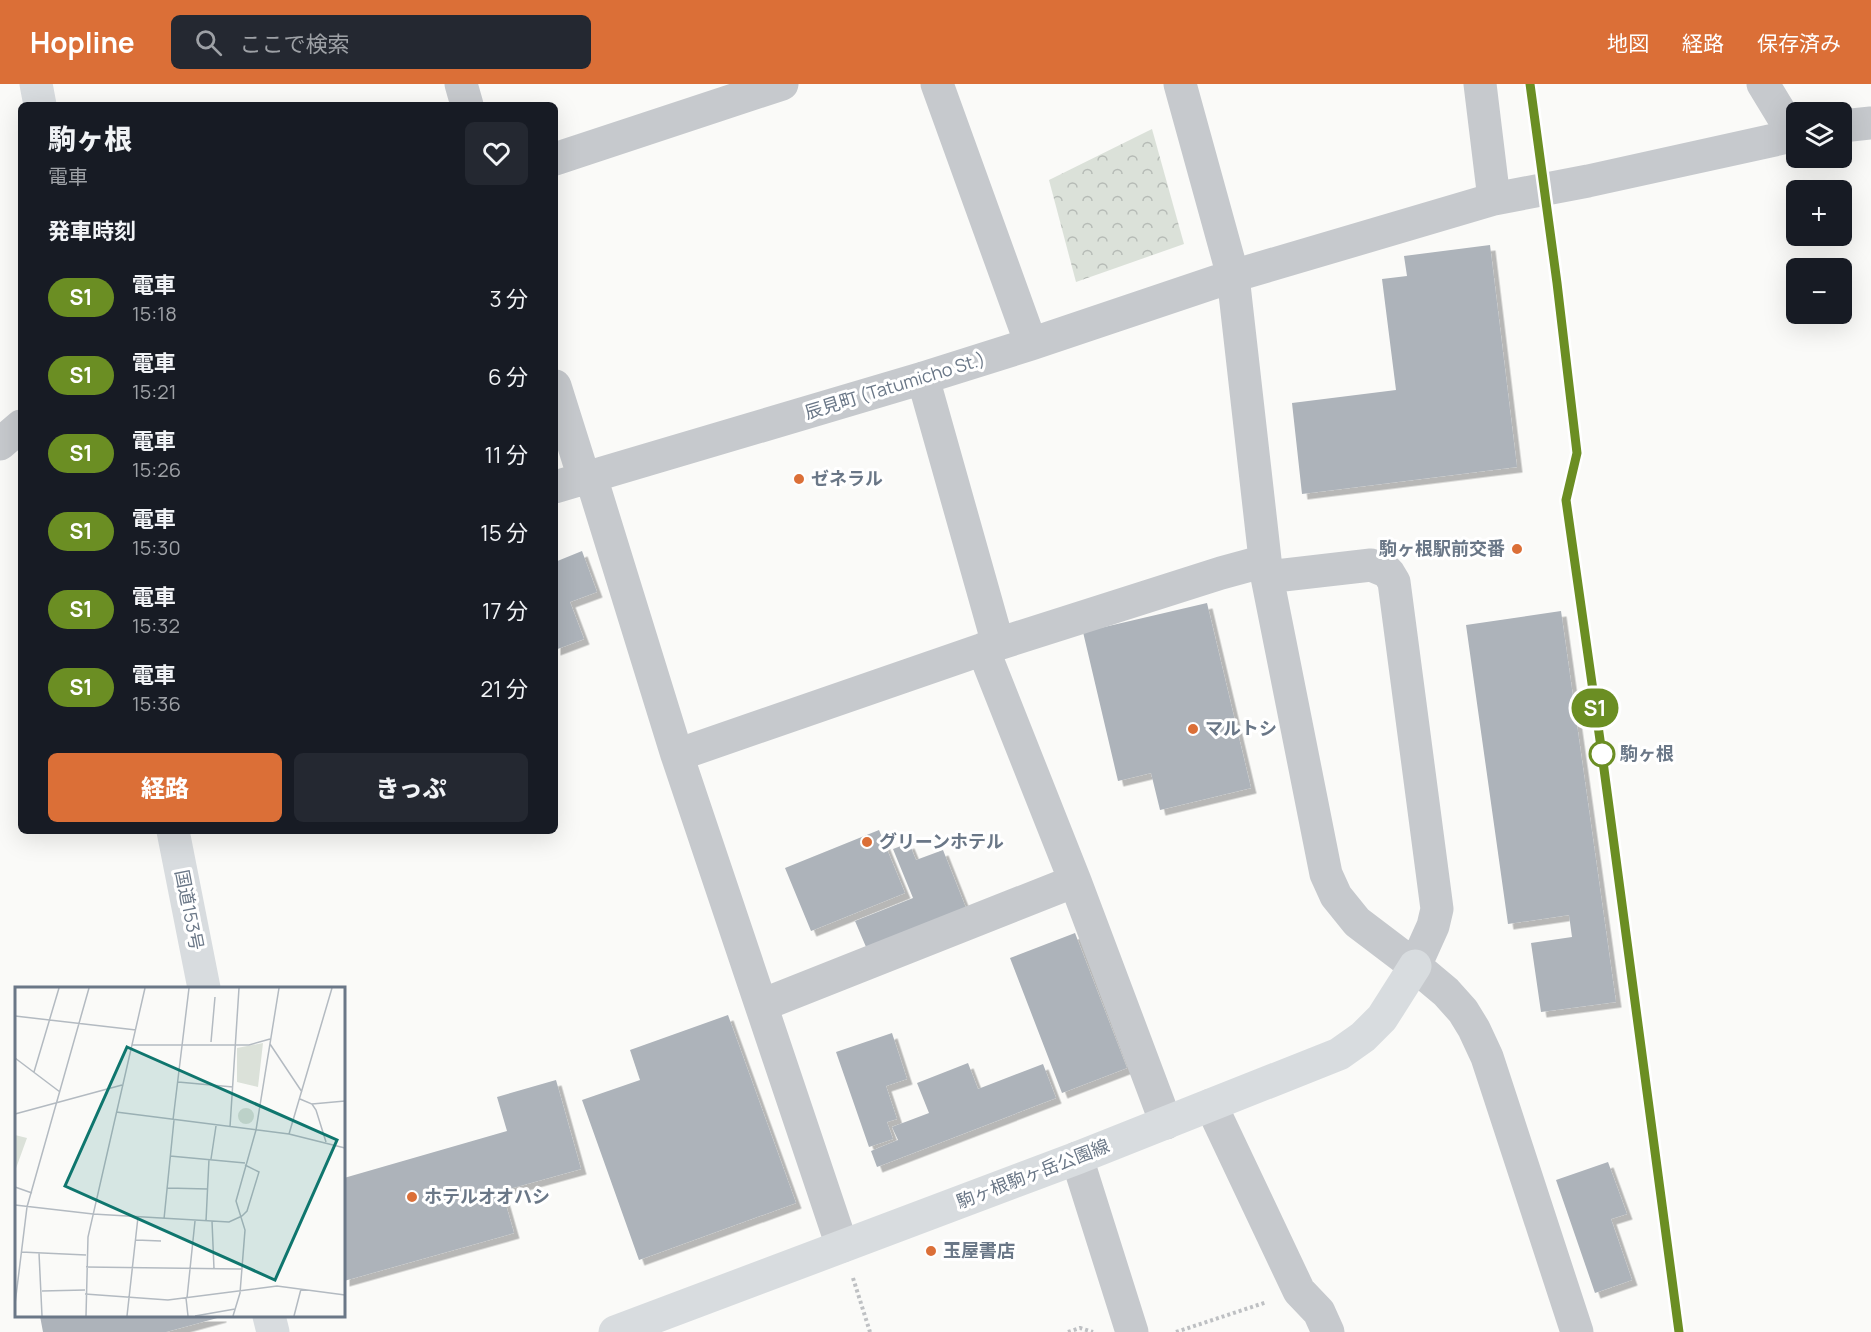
<!DOCTYPE html>
<html lang="ja">
<meta charset="utf-8">
<style>
:root{--surface:#171b24;--page:#242831;--text:#f1f3f6;--muted:#9ea1a6;--accent:#db6f37}
body{margin:0;font-family:Manrope,"Noto Sans JP",sans-serif;background:var(--page);color:var(--text);height:100vh;display:flex;flex-direction:column;font-size:22px;white-space:nowrap}
*{box-sizing:border-box;margin:0}
p{font-size:20px;color:var(--muted)}
.icon{flex:none;width:33px;height:33px;fill:none;stroke:currentColor;stroke-width:2;stroke-linecap:round;stroke-linejoin:round}
.map{position:relative;flex:1;overflow:hidden}
.panel{position:absolute;left:18px;top:18px;width:540px;height:732px;display:flex;flex-direction:column;background:var(--surface);border-radius:9px;box-shadow:0 6px 24px #0002}
.panel>*{flex:none}
.badge{padding:0 12px;border-radius:20px;font-size:21px;line-height:39px}
.fabs{position:absolute;left:1786px;top:18px;display:grid;gap:12px}
.fabs a{display:grid;place-items:center;width:66px;height:66px;border-radius:9px;background:var(--surface);box-shadow:0 6px 24px #0002;font-size:30px}
.map>.badge{position:absolute;translate:-50% -50%;box-shadow:0 0 0 3px #fff}
h2{padding:0 30px;font-size:22px;line-height:54px}
.round{display:grid;place-items:center;flex:none;width:63px;height:63px;border-radius:9px;background:var(--page)}
.headline{display:flex;align-items:center;justify-content:space-between;height:102px;padding:0 30px}
h1{font-size:28px;font-weight:800;line-height:45px}
.button{display:flex;gap:12px;margin-top:auto;padding:12px 30px}
.button a{flex:1;height:69px;border-radius:9px;background:var(--accent);color:#fff;font-size:24px;font-weight:800;line-height:69px;text-align:center}
.button a+a{background:var(--page);color:var(--text)}
ul{padding:0;list-style:none}
li{display:flex;align-items:center;gap:18px;height:78px;padding:0 30px}
li div{flex:1}
li b{display:block;font-size:22px}
li em{font-style:normal}
li .badge{min-width:66px;font-weight:700;text-align:center}
header{display:flex;align-items:center;gap:36px;box-sizing:border-box;height:84px;padding:0 30px;background:var(--accent);color:#fff}
header strong{font-size:28px}
nav{display:flex;gap:33px;margin-inline-start:auto;font-size:21px}
.search{width:420px;height:54px;background:var(--page);display:flex;align-items:center;gap:15px;box-sizing:border-box;padding:0 21px;border-radius:9px;color:var(--muted);font-size:22px}
.map>svg:first-child{display:block}
.forest{fill:url(#forest-crowns)}
.building{fill:#adb3ba;filter:url(#shadow)}
.lines{fill:none;stroke-linecap:round;stroke-linejoin:round}
.path{stroke:#bec0c3;stroke-width:4;stroke-dasharray:3 3;stroke-linecap:butt}
.minor{stroke:#c6c9cd;stroke-width:33}
.major{stroke:#d8dcdf;stroke-width:33}
.highway{stroke:#d8dcdf;stroke-width:33}
.rail{stroke:#a7acb2;stroke-width:4.5;stroke-dasharray:9 4.5;stroke-linecap:butt}
.line-casing{stroke:#fff;stroke-width:14}
.line{stroke:#6b8e23;stroke-width:9}
.poi-dot{fill:#db6f37;stroke:#fff;stroke-width:2}
.stop-dot{fill:#fff;stroke:#6b8e23;stroke-width:3}
.labels{text-anchor:middle;stroke-width:6;stroke-linejoin:round;paint-order:stroke}
.street-label{font-size:18px;fill:#6a7787;stroke:#fff}
.poi-label{font-size:18px;font-weight:bold;fill:#6a7787;stroke:#fff;text-anchor:start}
.stop-label{font-size:18px;font-weight:bold;fill:#6a7787;stroke:#fff;text-anchor:start}
.inset-road{fill:none;stroke:#b3bac1;stroke-width:1.5}
.view{fill:#0f766e;fill-opacity:0.15;stroke:#0f766e;stroke-width:3}
.inset-edge{fill:none;stroke:#6a7787;stroke-width:3}
</style>
<header>
<strong>Hopline</strong>
<div class="search"><svg class="icon" aria-label="search" viewBox="0 0 24 24"><circle cx="10" cy="10" r="6"/><path d="M15 15l6 6"/></svg>ここで検索</div>
<nav><a>地図</a><a>経路</a><a>保存済み</a></nav>
</header>
<div class="map">
<svg width="1871" height="1248" viewBox="0 0 1871 1248">
<defs>
<pattern id="forest-crowns" width="20" height="18" patternUnits="userSpaceOnUse" patternTransform="scale(1.5)"><rect width="20" height="18" fill="#dbe1d9"/><path d="M2 6a3 3 0 1 1 6 0M12 15a3 3 0 1 1 6 0" fill="none" stroke="#b6bbb6"/></pattern>
<filter id="shadow"><feDropShadow dx="5.5" dy="5.5" stdDeviation="0" flood-color="#0004"/></filter>
</defs>
<rect width="100%" height="100%" fill="#fafaf8"/>
<path class="forest" d="M 1152,45 L 1184,160 L 1076,198 L 1049,96 Z"/>
<path class="building" d="M 1490,161 L 1517,383 L 1302,410 L 1292,319 L 1396,306 L 1382,195 L 1407,192 L 1404,172 Z
M 582,467 L 597,508 L 570,518 L 584,555 L 555,566 L 555,478 Z
M 1207,519 L 1251,704 L 1160,726 L 1151,689 L 1118,697 L 1083,548 Z
M 1561,527 L 1616,918 L 1541,928 L 1531,859 L 1572,853 L 1569,831 L 1508,840 L 1466,541 Z
M 879,746 L 905,809 L 811,847 L 785,784 Z
M 909,759 L 916,776 L 943,766 L 968,829 L 869,870 L 855,837 L 913,814 L 893,765 Z
M 1075,849 L 1127,984 L 1062,1009 L 1010,874 Z
M 728,931 L 796,1119 L 639,1176 L 582,1016 L 640,996 L 630,966 Z
M 892,949 L 907,995 L 886,1002 L 897,1035 L 887,1038 L 893,1055 L 869,1063 L 836,968 Z
M 968,979 L 978,1005 L 1043,980 L 1056,1014 L 877,1083 L 871,1067 L 898,1056 L 892,1043 L 929,1029 L 917,999 Z
M 556,996 L 581,1085 L 502,1107 L 514,1149 L 344,1197 L 344,1094 L 507,1047 L 497,1013 Z
M 1608,1078 L 1627,1130 L 1611,1135 L 1632,1196 L 1595,1209 L 1556,1096 Z
M 40,1232 L 221,1232 L 221,1233 L 166,1248 L 43,1248 Z"/>
<g class="lines">
<path class="path" d="M 853,1194 L 870,1248
M 1068,1248 L 1080,1244 L 1093,1248
M 1176,1248 L 1267,1218"/>
<path class="minor" d="M 461,0 L 467,21
M 937,0 L 1031,260
M 1180,0 L 1233,192 L 1267,493 L 1326,790 L 1336,812 L 1357,838 L 1415,882 L 1446,908 L 1463,927 L 1474,945 L 1487,973 L 1577,1248
M 1480,0 L 1494,115
M 1763,0 L 1794,51
M 1842,42 L 1871,39
M 555,75 L 782,0
M 923,294 L 998,560
M 555,302 L 584,394
M 0,360 L 21,342
M 591,393 L 677,671 L 842,1162
M 555,403 L 923,294 L 1031,260 L 1233,192 L 1494,115 L 1588,97 L 1797,51
M 1267,493 L 1371,481 L 1388,488 L 1394,498 L 1437,825 L 1433,842 L 1415,882
M 983,565 L 1075,797 L 1166,1039
M 677,671 L 998,560 L 1221,489 L 1265,477
M 762,921 L 1075,797
M 1211,1021 L 1299,1207 L 1319,1228 L 1328,1248
M 1077,1074 L 1132,1248"/>
<path class="major" d="M 615,1248 L 1077,1074 L 1339,970 L 1363,953 L 1382,934 L 1415,882"/>
<path class="highway" d="M 36,0 L 40,21
M 173,747 L 204,904
M 269,1232 L 273,1248"/>
<path class="rail" d="M 1530,0 L 1557,199 L 1577,369 L 1566,416 L 1602,670 L 1679,1248"/>
</g>
<g class="lines">
<defs>
<path id="line" d="M 1530,0 L 1557,199 L 1577,369 L 1566,416 L 1602,670 L 1679,1248"/>
</defs>
<use href="#line" class="line-casing"/>
<use href="#line" class="line"/>
</g>
<g class="poi-dot">
<circle cx="799" cy="395" r="6"/>
<circle cx="1517" cy="465" r="6"/>
<circle cx="1193" cy="645" r="6"/>
<circle cx="867" cy="758" r="6"/>
<circle cx="412" cy="1113" r="6"/>
<circle cx="931" cy="1167" r="6"/>
</g>
<circle class="stop-dot" cx="1602" cy="670" r="12"/>
<g class="labels">
<g class="street-label">
<text transform="translate(895 302) rotate(-17)" y="6">辰見町 (Tatumicho St.)</text>
<text transform="translate(189 826) rotate(79)" y="6">国道153号</text>
<text transform="translate(1033 1090) rotate(-21)" y="6">駒ヶ根駒ヶ岳公園線</text>
</g>
<g class="poi-label">
<text x="811" y="401">ゼネラル</text>
<text x="1505" y="471" text-anchor="end">駒ヶ根駅前交番</text>
<text x="1205" y="651">マルトシ</text>
<text x="879" y="764">グリーンホテル</text>
<text x="424" y="1119">ホテルオオハシ</text>
<text x="943" y="1173">玉屋書店</text>
</g>
<g class="stop-label">
<text x="1620" y="676">駒ヶ根</text>
</g>
</g>
<g transform="translate(15 903)">
<rect width="330" height="330" fill="#fafaf8"/>
<path d="M 248,56 L 243,100 L 222,95 L 222,61 ZM223 129a8 8 0 1 1 16 0a8 8 0 1 1-16 0ZM 0,148 L 12,151 L 0,184 Z" fill="#dbe1d9"/>
<path class="inset-road" d="M 0,29 L 121,43M 196,55 L 200,10M 255,57 L 287,105M 117,58 L 234,58 L 255,52M 0,71 L 45,105M 19,85 L 44,1M 163,95 L 218,100M 285,112 L 297,117 L 301,123 L 311,155M 297,117 L 330,114M 101,125 L 274,147 L 330,161M 0,127 L 107,98M 158,133 L 174,1M 215,140 L 224,1M 274,147 L 317,1M 155,169 L 230,176M 196,172 L 201,139M 0,200 L 17,206M 152,201 L 193,202M 0,218 L 78,227M 78,227 L 214,235 L 227,229M 227,229 L 232,224 L 244,185 L 230,178M 149,232 L 159,133M 191,234 L 194,172M 197,234 L 199,282M 121,253 L 146,254M 6,265 L 71,268M 24,266 L 27,329M 71,280 L 226,282M 27,304 L 70,303M 70,307 L 153,313 L 262,299 L 330,308M 171,311 L 173,329M 172,311 L 180,234M 0,317 L 12,220 L 74,1M 71,329 L 73,250 L 130,1M 112,329 L 123,230M 180,329 L 220,322M 218,329 L 225,306 L 230,243 L 221,214 L 241,143 L 264,1M 279,329 L 286,302"/>
<path class="view" d="M 112,60 L 322,153 L 260,293 L 50,199 Z"/>
<rect width="330" height="330" class="inset-edge"/>
</g>
</svg>
<div class="fabs">
<a><svg class="icon" aria-label="layers" viewBox="0 0 24 24"><path d="M12 4l9 5-9 5-9-5zM3 14l9 5 9-5"/></svg></a>
<a>+</a>
<a>−</a>
</div>
<b class="badge" style="left:1595px;top:624px;background:#6b8e23;color:#fff">S1</b>
<section class="panel">
<div class="headline"><div><h1>駒ヶ根</h1><p>電車</p></div><a class="round"><svg class="icon" aria-label="heart" viewBox="0 0 24 24"><path d="M12 20l-8-8c-3-5 5-10 8-4 3-6 11-1 8 4z"/></svg></a></div>
<h2>発車時刻</h2>
<ul>
<li><span class="badge" style="background:#6b8e23;color:#fff">S1</span><div><b>電車</b><p>15:18</p></div><em>3 分</em></li>
<li><span class="badge" style="background:#6b8e23;color:#fff">S1</span><div><b>電車</b><p>15:21</p></div><em>6 分</em></li>
<li><span class="badge" style="background:#6b8e23;color:#fff">S1</span><div><b>電車</b><p>15:26</p></div><em>11 分</em></li>
<li><span class="badge" style="background:#6b8e23;color:#fff">S1</span><div><b>電車</b><p>15:30</p></div><em>15 分</em></li>
<li><span class="badge" style="background:#6b8e23;color:#fff">S1</span><div><b>電車</b><p>15:32</p></div><em>17 分</em></li>
<li><span class="badge" style="background:#6b8e23;color:#fff">S1</span><div><b>電車</b><p>15:36</p></div><em>21 分</em></li>
</ul>
<div class="button"><a>経路</a><a>きっぷ</a></div>
</section>
</div>
